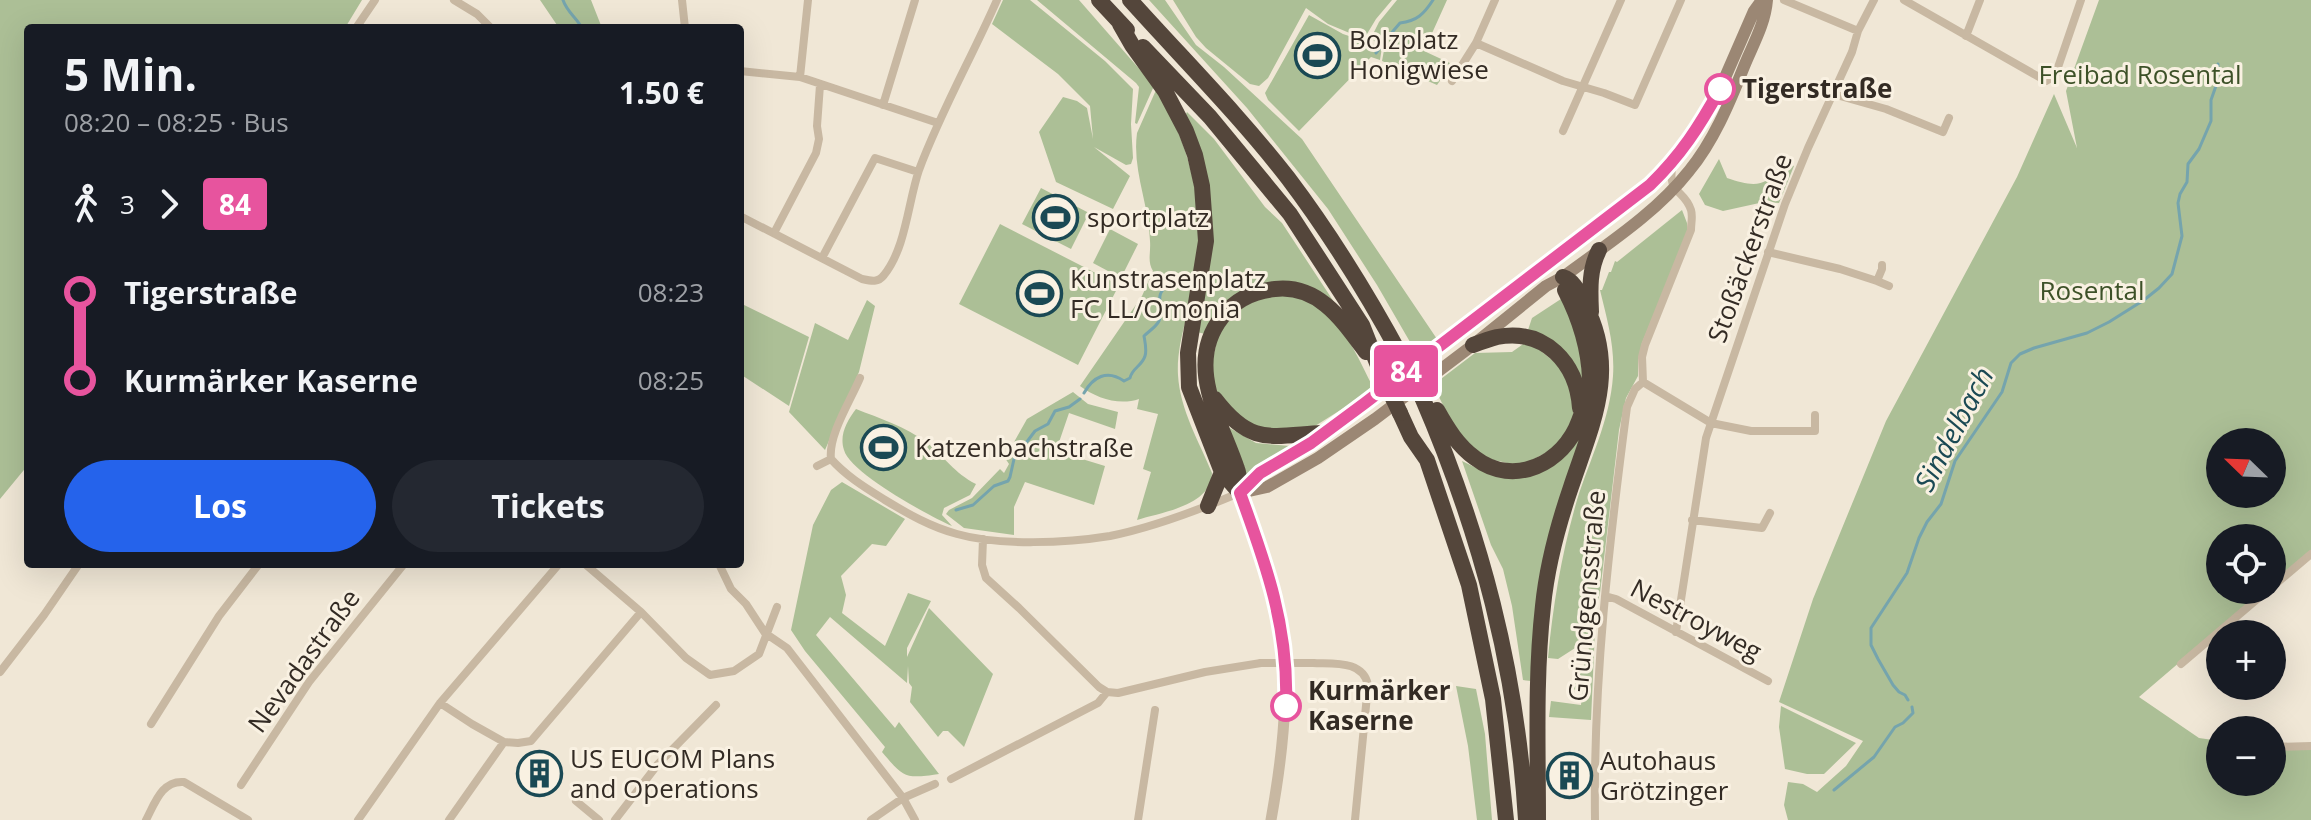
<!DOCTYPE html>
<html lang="de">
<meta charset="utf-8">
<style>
:root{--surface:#171b24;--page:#242831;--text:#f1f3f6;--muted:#9ea1a6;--accent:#2563eb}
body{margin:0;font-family:"Open Sans",sans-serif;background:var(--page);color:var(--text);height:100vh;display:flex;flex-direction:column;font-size:30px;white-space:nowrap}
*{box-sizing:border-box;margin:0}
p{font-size:26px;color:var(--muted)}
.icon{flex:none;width:44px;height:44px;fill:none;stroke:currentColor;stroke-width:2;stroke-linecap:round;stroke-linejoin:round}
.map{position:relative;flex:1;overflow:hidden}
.panel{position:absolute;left:24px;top:24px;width:720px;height:544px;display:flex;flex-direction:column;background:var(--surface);border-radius:8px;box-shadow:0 8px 32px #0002}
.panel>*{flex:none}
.badge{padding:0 16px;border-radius:6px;font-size:28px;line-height:52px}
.needle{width:52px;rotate:293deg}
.fabs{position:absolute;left:2206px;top:428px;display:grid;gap:16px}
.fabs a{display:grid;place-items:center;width:80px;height:80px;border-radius:50%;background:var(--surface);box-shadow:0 8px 32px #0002;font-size:40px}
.map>.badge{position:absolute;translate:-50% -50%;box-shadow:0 0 0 4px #fff}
.legs{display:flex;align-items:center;gap:12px;height:88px;padding:0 40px;font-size:26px}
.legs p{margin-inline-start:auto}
.headline{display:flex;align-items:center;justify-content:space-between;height:136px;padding:0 40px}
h1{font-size:44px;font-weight:700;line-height:60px}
.action{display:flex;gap:16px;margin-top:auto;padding:16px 40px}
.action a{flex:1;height:92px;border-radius:48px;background:var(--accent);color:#fff;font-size:32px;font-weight:700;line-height:92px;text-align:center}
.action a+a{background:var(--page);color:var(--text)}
ul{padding:0 40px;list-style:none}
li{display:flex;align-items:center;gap:28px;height:88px;font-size:30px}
li i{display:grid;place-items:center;width:12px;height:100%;margin:0 10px;background:currentColor}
li i::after{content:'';width:20px;height:20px;margin:-10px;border:6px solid;border-radius:50%;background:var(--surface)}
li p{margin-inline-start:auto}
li:first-child i{background:linear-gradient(#0000 50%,currentColor 0)}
li:last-child i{background:linear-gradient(currentColor 50%,#0000 0)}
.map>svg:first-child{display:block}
.green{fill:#acbf96;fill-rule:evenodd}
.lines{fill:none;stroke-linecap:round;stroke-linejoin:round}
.stream{stroke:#75a4ad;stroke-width:3}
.minor{stroke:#c8b8a2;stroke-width:8}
.tertiary{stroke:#c8b8a2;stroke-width:11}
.secondary{stroke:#9b8774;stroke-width:12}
.motorway{stroke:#54463b;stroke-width:16}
.minor-bridge{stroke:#c8b8a2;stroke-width:8}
.motorway-bridge{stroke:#54463b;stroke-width:16}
.line-1-casing{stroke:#fff;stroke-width:18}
.line-1{stroke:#e7549e;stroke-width:12}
.stop-1-dot{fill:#fff;stroke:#e7549e;stroke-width:4}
.labels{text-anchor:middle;stroke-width:6;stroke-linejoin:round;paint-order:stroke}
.poi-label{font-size:26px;fill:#332b24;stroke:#f9f1e2;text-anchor:start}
.park-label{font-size:26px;fill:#3d5128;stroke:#f9f1e2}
.stop-label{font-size:26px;font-weight:bold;fill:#332b24;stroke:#f9f1e2;text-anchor:start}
.street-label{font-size:26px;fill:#332b24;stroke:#f9f1e2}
.water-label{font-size:28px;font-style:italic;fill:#1a4954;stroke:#f9f1e2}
</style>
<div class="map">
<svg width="2311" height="820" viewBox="0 0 2311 820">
<rect width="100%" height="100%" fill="#f0e7d6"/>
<path class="green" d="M 0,0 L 362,0 L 345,28 L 28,28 L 28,465 L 0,499 Z
M 540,0 L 591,0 L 602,28 L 559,28 Z
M 1003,0 L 1030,0 L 1105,61 L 1133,89 L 1131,124 L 1133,158 L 1131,164 L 1126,165 L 1094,147 L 1130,176 L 1113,209 L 1056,182 L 1039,132 L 1063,97 L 1077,101 L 1087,108 L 1093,139 L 1090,106 L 1058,74 L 992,24 Z
M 1037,0 L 1079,0 L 1149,80 L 1154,86 L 1137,124 L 1135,123 L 1139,87 L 1136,83 Z
M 1149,0 L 1165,0 L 1196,45 L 1224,67 L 1302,139 L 1437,339 L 1417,354 L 1377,285 L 1328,209 L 1247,108 Z
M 1173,0 L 1392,0 L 1376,19 L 1364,39 L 1328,24 L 1306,8 L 1268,78 L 1259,86 L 1250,84 L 1206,48 L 1196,37 Z
M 1397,0 L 1447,0 L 1424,51 L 1452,64 L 1437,85 L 1382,61 L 1385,45 L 1374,41 L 1372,36 L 1379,22 Z
M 2099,0 L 2311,0 L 2311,550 L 2272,583 L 2272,538 L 2220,538 L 2220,590 L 2264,590 L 2139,697 L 2199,738 L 2220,741 L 2220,782 L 2272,782 L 2272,747 L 2311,746 L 2311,820 L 1788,820 L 1784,805 L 1788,782 L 1803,784 L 1817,792 L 1846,766 L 1863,741 L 1779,702 L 1813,599 L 1886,421 L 2017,177 L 2054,94 L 2077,148 L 2066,91 ZM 2220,442 L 2272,442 L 2272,494 L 2220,494 Z
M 1309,15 L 1343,34 L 1382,47 L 1380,60 L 1371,57 L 1299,131 L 1268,100 L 1265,93 Z
M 1156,90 C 1191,145 1205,208 1197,272 C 1192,306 1176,341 1178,375 C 1180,410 1199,441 1212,473 C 1211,506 1162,512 1137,520 L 1151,472 L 1143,469 L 1158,414 L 1137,409 L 1139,399 C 1119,406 1096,398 1080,386 L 1142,296 L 1153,271 C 1147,261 1151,253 1150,241 C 1149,204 1132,170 1137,133 Z
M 1187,112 L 1214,139 L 1265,207 L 1282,223 L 1334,302 L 1280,282 L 1205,334 L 1197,332 L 1207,285 L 1186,114 Z
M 1719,159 L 1727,178 C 1754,187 1767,189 1783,161 L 1794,166 L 1779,203 L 1764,202 L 1723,211 L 1705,205 L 1699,194 Z
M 1041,188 L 1089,213 L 1071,249 L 1022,224 Z
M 1682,210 L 1687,223 L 1688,232 L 1642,343 L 1638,360 L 1638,376 L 1626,398 L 1619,430 L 1600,593 L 1596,607 L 1591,720 L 1549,717 L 1551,701 L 1581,705 L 1582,692 L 1573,689 L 1590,652 L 1586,641 L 1558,659 L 1548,658 C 1553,604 1562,552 1577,500 C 1590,459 1610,420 1613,376 C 1615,346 1607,319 1600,290 L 1602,290 L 1609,272 L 1611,272 L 1615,261 L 1617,262 Z
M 1000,224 L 1119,285 L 1078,365 L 959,304 Z
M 1110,229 L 1138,244 L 1121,278 L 1093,263 Z
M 1275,294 C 1285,296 1298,296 1307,299 C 1340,313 1359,360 1374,389 L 1315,426 L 1260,431 L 1222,403 L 1213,384 L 1211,366 L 1219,332 L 1242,306 Z
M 1564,297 L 1577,328 L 1583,379 L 1580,380 L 1527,333 L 1532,318 Z
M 867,300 L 875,306 L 859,372 L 825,450 L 789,412 L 815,323 L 848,340 Z
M 740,303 L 809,337 L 789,406 L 740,374 Z
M 1526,342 L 1531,343 L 1568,373 L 1574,415 L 1559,446 L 1520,466 L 1481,457 L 1456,431 L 1433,385 L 1475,353 L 1512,352 Z
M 1073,392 L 1088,404 L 1118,412 L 1115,429 L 1069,413 L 1056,451 L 1105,466 L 1094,505 L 1025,482 L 1014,507 L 1014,535 L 964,528 L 946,514 L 949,510 L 972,498 L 1000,469 L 1004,473 L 1009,464 L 1005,458 L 1027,419 Z
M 856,409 C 879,418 906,427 926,442 C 945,457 954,473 976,484 L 970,495 L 944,508 L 942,515 L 952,526 C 929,516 850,473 844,450 C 839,435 847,421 856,409 Z
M 1228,427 L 1256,443 L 1290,446 L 1245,477 Z
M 1582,432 L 1531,681 L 1523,680 L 1512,606 L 1503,569 L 1491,545 L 1462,461 L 1491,475 L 1549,468 L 1568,453 Z
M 842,482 L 905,519 L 886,546 L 872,544 L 841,576 L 846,595 L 842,613 L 885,646 L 908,593 L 931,601 L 907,648 L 907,657 L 929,608 L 993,674 L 964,747 L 948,731 L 943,731 L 938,737 L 910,702 L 912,687 L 909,683 L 908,666 L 907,683 L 830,617 L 816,635 L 895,728 L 899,722 L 939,774 C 905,779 904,778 882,752 L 885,747 L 805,651 L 791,630 L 813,525 L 831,490 Z
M 1456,686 L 1476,689 L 1485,734 L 1492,820 L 1477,820 L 1468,746 Z
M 1781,706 L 1856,743 L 1824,774 L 1807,774 L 1785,769 L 1779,727 Z"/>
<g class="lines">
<path class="stream" d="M 563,0 C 567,12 576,17 582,28
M 1382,44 L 1400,23 C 1417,21 1424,14 1433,0
M 1376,53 L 1380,48
M 1084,393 C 1093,377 1107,369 1124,381 L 1130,378 C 1132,368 1142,366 1145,356 C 1147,350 1145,342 1144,336 C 1149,331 1156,327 1159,321 C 1166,305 1151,297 1169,284
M 956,510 L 973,505 L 994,486 L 1008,481 L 1010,477 L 1014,459 L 1035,431 L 1048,424 L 1055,411 L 1069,407 L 1080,399
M 1908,700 L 1905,695 L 1899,692 L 1893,685 L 1878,659 L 1871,645 L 1871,628 L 1907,573 L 1919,538 L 1927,522 L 1941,504 L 1955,461 L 2002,392 L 2011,363 L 2020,354 L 2034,348 L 2087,333 L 2109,322 L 2144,300 L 2159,288 L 2172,274 L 2182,236 L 2178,203 L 2180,194 L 2187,182 L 2188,164 L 2199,149 L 2211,121 L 2211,100 L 2217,83 L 2218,64
M 1834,790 L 1874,757 L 1895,727 L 1903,723 L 1913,713 L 1912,707"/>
<path class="minor" d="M 454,0 L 477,14 L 491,28
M 682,0 L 685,28
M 1784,0 L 1858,31
M 1904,0 L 2046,81 L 2055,76 L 2081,0
M 356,28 L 375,0
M 1966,36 L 1980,0
M 1476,43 L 1563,81 L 1604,93 L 1635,105 L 1681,0
M 740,71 L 800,77 L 938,123
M 800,77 L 808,0
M 1452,81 L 1476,43 L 1495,0
M 1833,94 L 1886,109 L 1943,132 L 1949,118
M 883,105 L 915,0
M 1563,131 L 1621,0
M 740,216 L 862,279 C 871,281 878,283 884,275 C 906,248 908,202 919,170 C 941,111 972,57 997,0
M 774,233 L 816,153 L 819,139 L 817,126 L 820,85
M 1768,252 L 1840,269 L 1877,281 L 1882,269 L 1882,265
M 822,258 L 875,158 L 918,172
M 1877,281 L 1889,286
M 1643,382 L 1642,357 L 1645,345 L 1691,230 C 1691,223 1693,216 1691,210 C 1684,188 1666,195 1673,163
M 1643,382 L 1711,423 L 1751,431 L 1815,431 L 1815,415
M 831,459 C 846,476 866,488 885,500 C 908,514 931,527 957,534 C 999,546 1067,543 1110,536 C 1150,528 1201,509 1239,493
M 831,459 C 828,435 851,400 860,378
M 817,466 L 831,459
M 1692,520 L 1762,528 L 1770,513
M 983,539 L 982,565 L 986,578 L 1019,608 L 1099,687 L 1107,692 L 1118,693 L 1205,672 L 1261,663
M 585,564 L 641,612 L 686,658 L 710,675 L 734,671 L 759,654 L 777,607
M 719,564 L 731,589 L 746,604 L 765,633 L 787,648 L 903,798 L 915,820
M 2272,587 L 2311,554
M 1605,596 L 1616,599 L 1768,681
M 1676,632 L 1706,438 L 1785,204 L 1808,148 L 1852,52 L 1858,31 L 1874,0
M 1313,663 C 1334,664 1363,660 1368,685 L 1355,820
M 2181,664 L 2268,590
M 0,672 L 44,615 L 79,564
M 440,703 L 472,724 L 504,742
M 151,724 L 219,616 L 259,564
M 2272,747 L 2311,746
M 951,779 L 1098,703 L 1107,692
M 241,785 L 309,682 L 404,564
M 576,801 L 599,820
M 146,820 C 155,803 162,780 184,782 L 248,820
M 358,820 L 440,703 L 559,564
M 449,820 L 504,742 L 518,743 L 531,741 L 641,612
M 615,820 L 658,764 L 716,705
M 871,820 L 903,798 L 935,784
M 1138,820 L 1155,710
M 1595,820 C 1593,682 1609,544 1627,407 L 1635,389 L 1643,382"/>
<path class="tertiary" d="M 1240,493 C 1251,524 1264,555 1273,587 C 1293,665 1285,742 1271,820"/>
<path class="secondary" d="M 1240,493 L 1267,487 L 1318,458 L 1375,419 L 1473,345 L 1546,286 L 1563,277 C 1606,245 1655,214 1689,171 C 1713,142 1729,104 1743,69 C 1752,46 1765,25 1767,0
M 1240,493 L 1260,473 L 1311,443 L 1566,250 L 1650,185 L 1673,163 L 1689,143 L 1720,89 L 1754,11 L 1762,0"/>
<path class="motorway" d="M 1099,0 L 1127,30
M 1130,0 C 1183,59 1239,115 1288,178 C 1331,235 1368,295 1402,358
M 1120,24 L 1132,45 L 1165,91 L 1186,131 L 1195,155 L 1202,186 L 1206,241 L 1188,353 L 1189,387 L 1222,472 L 1240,493
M 1143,47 L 1210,117 L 1290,214 L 1362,325 L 1381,373
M 1591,312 C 1590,289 1589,270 1599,250
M 1473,345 C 1481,342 1489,339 1497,337 C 1545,328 1577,363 1580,408
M 1422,397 C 1481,534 1517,670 1526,820
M 1215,399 C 1251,446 1270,436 1322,433
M 1437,410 C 1447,428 1458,446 1475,458 C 1514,488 1564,463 1579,421 C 1584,408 1590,393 1590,379 C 1589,348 1579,317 1565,290
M 1400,413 L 1411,437 L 1427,460 L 1469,585 L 1493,699 L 1506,820
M 1240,493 C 1239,485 1240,476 1237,469 C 1221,421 1184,365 1222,317 C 1235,300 1254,291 1275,289 C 1319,284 1343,321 1366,352
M 1208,506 L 1222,472
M 1538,820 C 1538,748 1535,677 1543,606 C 1547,566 1558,525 1571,487 C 1592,424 1619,370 1585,305 C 1579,294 1575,281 1563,277"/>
<path class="minor-bridge" d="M 1261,663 L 1313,663"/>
<path class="motorway-bridge" d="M 1402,358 L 1422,397
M 1381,373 L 1400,413"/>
</g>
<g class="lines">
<defs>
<path id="line-1" d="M 1286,706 C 1289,628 1266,564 1240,493 L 1260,473 L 1311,443 L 1365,403 L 1650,185 C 1681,155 1699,127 1720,89"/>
</defs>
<use href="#line-1" class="line-1-casing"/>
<use href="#line-1" class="line-1"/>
</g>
<defs>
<symbol id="stadium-ring" viewBox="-11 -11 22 22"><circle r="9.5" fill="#f9f1e2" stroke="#1a4954" stroke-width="1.5"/><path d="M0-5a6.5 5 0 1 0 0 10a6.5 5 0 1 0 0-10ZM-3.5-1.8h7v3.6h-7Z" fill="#1a4954"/></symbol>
<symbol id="building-ring" viewBox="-11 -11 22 22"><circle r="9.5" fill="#f9f1e2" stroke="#1a4954" stroke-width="1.5"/><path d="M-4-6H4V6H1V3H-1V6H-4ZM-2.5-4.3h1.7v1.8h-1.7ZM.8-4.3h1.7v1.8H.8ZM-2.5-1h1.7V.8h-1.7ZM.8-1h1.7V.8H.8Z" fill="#1a4954"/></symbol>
</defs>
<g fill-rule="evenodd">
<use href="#stadium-ring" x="1292" y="30" width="51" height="51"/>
<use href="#stadium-ring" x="1030" y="192" width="51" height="51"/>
<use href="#stadium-ring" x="1014" y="268" width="51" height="51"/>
<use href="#stadium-ring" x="858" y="422" width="51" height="51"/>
<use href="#building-ring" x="514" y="748" width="51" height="51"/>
<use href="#building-ring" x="1544" y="750" width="51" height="51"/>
</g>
<g class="stop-1-dot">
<circle cx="1720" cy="89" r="14"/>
<circle cx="1286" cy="706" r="14"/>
</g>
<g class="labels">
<g class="poi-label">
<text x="1349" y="49">Bolzplatz<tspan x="1349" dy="30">Honigwiese</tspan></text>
<text x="1087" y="227">sportplatz</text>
<text x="1070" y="288">Kunstrasenplatz<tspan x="1070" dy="30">FC LL/Omonia</tspan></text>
<text x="915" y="457">Katzenbachstraße</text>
<text x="570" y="768">US EUCOM Plans<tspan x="570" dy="30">and Operations</tspan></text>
<text x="1600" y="770">Autohaus<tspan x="1600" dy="30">Grötzinger</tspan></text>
</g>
<g class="park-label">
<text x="2140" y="84">Freibad Rosental</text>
<text x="2092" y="300">Rosental</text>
</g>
<g class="stop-label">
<text x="1742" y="98">Tigerstraße</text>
<text x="1308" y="700">Kurmärker<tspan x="1308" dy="30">Kaserne</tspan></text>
</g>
<g class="street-label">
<text transform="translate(1750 248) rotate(-70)" y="9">Stoßäckerstraße</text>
<text transform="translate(1587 596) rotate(-85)" y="9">Gründgensstraße</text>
<text transform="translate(1696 620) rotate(28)" y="9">Nestroyweg</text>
<text transform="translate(304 661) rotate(-54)" y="9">Nevadastraße</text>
</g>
<g class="water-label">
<text transform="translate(1954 429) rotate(-62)" y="10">Sindelbach</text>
</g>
</g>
</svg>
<div class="fabs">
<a><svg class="needle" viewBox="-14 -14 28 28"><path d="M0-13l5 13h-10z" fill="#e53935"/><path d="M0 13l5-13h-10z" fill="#9ea1a6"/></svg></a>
<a><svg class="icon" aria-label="locate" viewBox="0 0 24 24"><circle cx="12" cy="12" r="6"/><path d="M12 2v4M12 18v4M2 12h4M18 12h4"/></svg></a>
<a>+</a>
<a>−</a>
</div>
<b class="badge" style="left:1406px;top:371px;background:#e7549e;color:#fff">84</b>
<section class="panel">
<div class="headline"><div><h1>5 Min.</h1><p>08:20 – 08:25 · Bus</p></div><b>1.50 €</b></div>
<div class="legs"><svg class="icon" aria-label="walk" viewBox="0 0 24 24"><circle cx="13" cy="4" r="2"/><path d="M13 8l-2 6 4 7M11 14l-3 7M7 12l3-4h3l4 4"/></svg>3<svg class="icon" aria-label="forward" viewBox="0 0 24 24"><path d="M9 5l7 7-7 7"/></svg><b class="badge" style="background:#e7549e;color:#fff">84</b></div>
<ul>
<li><i style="color:#e7549e"></i><b>Tigerstraße</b><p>08:23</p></li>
<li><i style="color:#e7549e"></i><b>Kurmärker Kaserne</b><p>08:25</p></li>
</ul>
<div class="action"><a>Los</a><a>Tickets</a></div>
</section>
</div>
